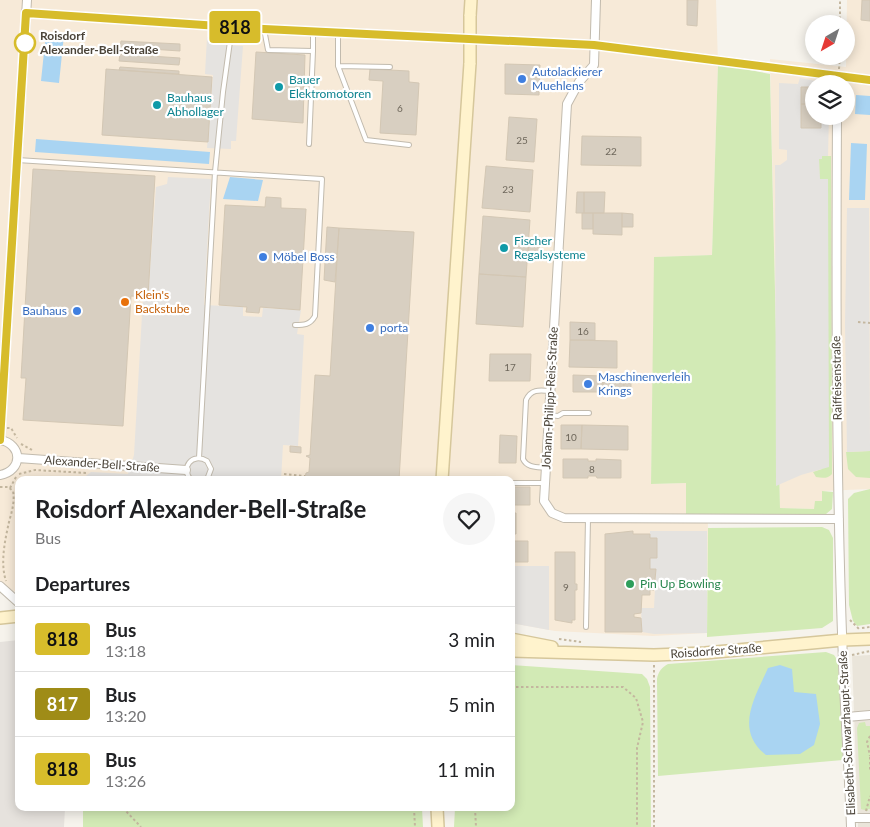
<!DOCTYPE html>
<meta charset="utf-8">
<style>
:root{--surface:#fff;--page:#f6f6f6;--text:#202124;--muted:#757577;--line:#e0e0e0}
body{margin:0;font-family:Lato,sans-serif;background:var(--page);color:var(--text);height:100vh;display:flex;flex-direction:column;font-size:19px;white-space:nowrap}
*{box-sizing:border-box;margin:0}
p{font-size:16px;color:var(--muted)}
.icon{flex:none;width:28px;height:28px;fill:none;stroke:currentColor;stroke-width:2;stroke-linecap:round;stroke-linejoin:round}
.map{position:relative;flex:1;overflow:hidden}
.drawer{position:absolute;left:15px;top:476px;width:500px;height:335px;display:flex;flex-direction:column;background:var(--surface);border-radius:10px;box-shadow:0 2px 12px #0003}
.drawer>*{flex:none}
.badge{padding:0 10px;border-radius:4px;font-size:18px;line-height:32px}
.needle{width:32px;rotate:219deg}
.fabs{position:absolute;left:805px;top:15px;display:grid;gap:10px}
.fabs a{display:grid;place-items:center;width:50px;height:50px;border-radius:50%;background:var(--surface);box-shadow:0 2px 12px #0003;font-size:25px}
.map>.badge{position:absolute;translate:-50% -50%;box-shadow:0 0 0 2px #fff}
h2{padding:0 20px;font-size:19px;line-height:45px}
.round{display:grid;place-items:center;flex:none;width:52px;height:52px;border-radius:26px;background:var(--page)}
.head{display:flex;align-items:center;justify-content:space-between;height:85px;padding:0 20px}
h1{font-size:24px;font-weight:700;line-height:38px}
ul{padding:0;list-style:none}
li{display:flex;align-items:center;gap:15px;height:65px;padding:0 20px;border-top:1px solid var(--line)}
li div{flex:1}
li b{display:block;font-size:19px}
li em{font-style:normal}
li .badge{min-width:55px;font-weight:700;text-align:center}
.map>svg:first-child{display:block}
.residential{fill:#eae5da}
.commercial{fill:#f7ead8;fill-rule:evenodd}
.industrial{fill:#e6e2dd}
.green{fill:#d2eab5}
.parking{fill:#e5e3e0}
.water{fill:#a9d4f2}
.building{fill:#d8cfc1;stroke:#d3c7b4}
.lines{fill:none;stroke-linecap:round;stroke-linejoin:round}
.service-casing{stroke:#c2bbae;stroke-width:6}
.minor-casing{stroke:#c2bbae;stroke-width:10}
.secondary-casing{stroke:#d6c79b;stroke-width:14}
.path{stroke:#c4b79f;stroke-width:2;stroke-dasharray:2.5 2.5;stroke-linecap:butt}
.service{stroke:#fff;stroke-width:4}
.minor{stroke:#fff;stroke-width:8}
.secondary{stroke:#fff3cd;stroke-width:11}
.secondary-bridge-casing{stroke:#d6c79b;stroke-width:14;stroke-linecap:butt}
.secondary-bridge{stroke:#fff3cd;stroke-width:11}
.line-casing{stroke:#fff;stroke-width:11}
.line{stroke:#d7bc2b;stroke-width:8}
.stop-dot{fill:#fff;stroke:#d7bc2b;stroke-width:2.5}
.shop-dot{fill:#3f7fe0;stroke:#fff;stroke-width:2}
.culture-dot{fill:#0f9aa8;stroke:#fff;stroke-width:2}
.food-dot{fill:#e8710a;stroke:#fff;stroke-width:2}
.leisure-dot{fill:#2e9e5b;stroke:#fff;stroke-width:2}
.labels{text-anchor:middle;stroke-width:4.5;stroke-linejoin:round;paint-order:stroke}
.number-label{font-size:10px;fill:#6e675b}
.stop-label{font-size:12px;font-weight:bold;fill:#4b4439;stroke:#fff;text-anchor:start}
.shop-label{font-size:12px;fill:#366cbe;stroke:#fff;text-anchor:start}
.culture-label{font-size:12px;fill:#0d838f;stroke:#fff;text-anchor:start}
.food-label{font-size:12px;fill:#c56008;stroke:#fff;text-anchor:start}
.street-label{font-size:12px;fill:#4b4439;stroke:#fff}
.leisure-label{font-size:12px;fill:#27864d;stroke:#fff;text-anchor:start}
</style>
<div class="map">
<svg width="870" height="827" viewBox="0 0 870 827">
<rect width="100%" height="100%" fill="#f6f3ec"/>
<path class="residential" d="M 870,655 L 870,827 L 858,827 L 852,656 Z"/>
<path class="commercial" d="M 0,0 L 716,0 L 718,64 L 712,255 L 655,257 L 651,484 L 686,483 L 708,517 L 707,633 L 653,636 L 555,631 L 511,623 L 511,480 L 19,480 L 19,591 L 0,593 Z
M 847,0 L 870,0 L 870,489 L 822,491 L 822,501 L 814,509 L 780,508 L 770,59 L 846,67 ZM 814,84 L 846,84 L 846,116 L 814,116 Z"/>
<path class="industrial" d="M 19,640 L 19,808 L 65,808 L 64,827 L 0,827 L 0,642 Z"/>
<path class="green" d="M 718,64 L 770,74 L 780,508 L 814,509 L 815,501 L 822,501 L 822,491 L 833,492 L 832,509 L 826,514 L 686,517 L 686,483 L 651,484 L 654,257 L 712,255 Z
M 822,156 L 831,156 L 832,474 C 828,479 822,478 816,477 L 813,472 L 822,469 L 819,159 Z
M 870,451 L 870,478 L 856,477 L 848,469 L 846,452 Z
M 870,489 L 870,624 L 857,626 L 853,621 L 849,605 L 848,499 L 854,493 Z
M 822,527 L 829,530 L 833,538 L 833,621 L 822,628 L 707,637 L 708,528 Z
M 826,652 L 834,655 L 838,661 L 843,760 L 658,776 L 657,679 C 658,672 662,667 668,664 Z
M 511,665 L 642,674 L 647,679 L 650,687 L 651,827 L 454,827 L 455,808 L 511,808 Z
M 865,722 L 866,726 L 870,726 L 870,809 L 868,809 L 868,811 L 861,809 L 857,728 L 859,723 Z
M 83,808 L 422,808 L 423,827 L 83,827 Z"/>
<path class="parking" d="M 207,37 L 224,38 L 224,45 L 243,46 L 236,141 L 231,141 L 231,149 L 207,148 L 213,75 L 205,74 Z
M 800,78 L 816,81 L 821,84 L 814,84 L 814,116 L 829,116 L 828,156 L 822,156 L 822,159 L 819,159 L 820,179 L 828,179 L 829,467 L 801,475 L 776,486 L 775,165 L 780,165 L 787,160 L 787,150 L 779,149 L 779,83 L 798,84 Z
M 168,177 L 211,179 L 204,305 L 243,307 L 243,316 L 262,317 L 263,308 L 301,310 L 297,334 L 304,335 L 298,446 L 283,445 L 281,480 L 76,480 L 77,478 L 82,479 L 91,472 L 128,474 L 134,455 L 143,297 L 148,297 L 156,187 L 167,184 Z
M 847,208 L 869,208 L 870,451 L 847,452 L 845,324 Z
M 650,531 L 707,531 L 707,633 L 654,634 L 642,632 L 641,608 L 654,608 L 656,569 L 650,569 L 650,558 L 657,558 L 657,539 L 650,538 Z
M 514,566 L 549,566 L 549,630 L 511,623 L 511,600 L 514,599 Z"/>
<path class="water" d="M 46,33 L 64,35 L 59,83 L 41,81 Z
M 856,95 L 870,96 L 870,115 L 855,114 Z
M 36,139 L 210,152 L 209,164 L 35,152 Z
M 851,143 L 867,144 L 865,200 L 849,200 Z
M 230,177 L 263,180 L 258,201 L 223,199 Z
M 780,665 L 792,669 L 794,692 L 816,694 L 820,724 L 814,745 L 800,754 L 766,755 C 734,730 755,697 768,668 Z"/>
<path class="building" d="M 687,0 L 698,0 L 697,26 L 687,25 Z
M 862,0 L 870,0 L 870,21 L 861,20 Z
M 121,41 L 180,44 L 180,51 L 120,47 Z
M 256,52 L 305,55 L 303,123 L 252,119 Z
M 120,54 L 180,58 L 179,65 L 119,61 Z
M 505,64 L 540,65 L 539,95 L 505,94 Z
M 120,67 L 179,71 L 179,74 L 119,70 Z
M 106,69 L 212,77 L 208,142 L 102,135 Z
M 370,69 L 409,71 L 409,82 L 419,83 L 416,135 L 380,133 L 383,81 L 369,80 Z
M 801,87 L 814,87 L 814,104 L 801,104 Z
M 801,104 L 814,104 L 814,116 L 821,116 L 821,128 L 801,128 Z
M 509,117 L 537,119 L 534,162 L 506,160 Z
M 582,136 L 641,137 L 641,166 L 581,165 Z
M 486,166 L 533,170 L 530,212 L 482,208 Z
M 33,169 L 155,176 L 148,297 L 131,296 L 123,426 L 23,420 L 26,378 L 21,378 Z
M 577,192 L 584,192 L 584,213 L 576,213 Z
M 584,192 L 605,192 L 604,213 L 584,213 Z
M 266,197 L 281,198 L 281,208 L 306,209 L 300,310 L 260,307 L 259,313 L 246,312 L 247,307 L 219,305 L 225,205 L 265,207 Z
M 582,213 L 593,213 L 593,229 L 582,229 Z
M 593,213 L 622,213 L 622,235 L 593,234 Z
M 622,213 L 633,214 L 633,227 L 622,227 Z
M 483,216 L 530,220 L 526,277 L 479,274 Z
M 327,227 L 339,228 L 335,282 L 324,280 Z
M 339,228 L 414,232 L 399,480 L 308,480 L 305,478 L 306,473 L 309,472 L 310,458 L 306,456 L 310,455 L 315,375 L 330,376 Z
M 529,239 L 540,240 L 539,259 L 528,258 Z
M 479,274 L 526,277 L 523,327 L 476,324 Z
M 570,322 L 595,323 L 595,340 L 570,340 Z
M 570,340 L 617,341 L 617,368 L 569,367 Z
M 490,354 L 531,354 L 530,381 L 489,381 Z
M 573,375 L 603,376 L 603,392 L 573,392 Z
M 603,376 L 624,376 L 623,392 L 603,392 Z
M 624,376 L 631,376 L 631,387 L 624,387 Z
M 561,425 L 582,425 L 581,449 L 561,449 Z
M 582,425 L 628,426 L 628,450 L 581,449 Z
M 500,435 L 517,436 L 516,463 L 499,463 Z
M 290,446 L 301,447 L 301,453 L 290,452 Z
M 563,459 L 588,459 L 588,461 L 596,461 L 596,459 L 621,460 L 621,478 L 597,478 L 596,476 L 588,476 L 588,478 L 563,478 Z
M 511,487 L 530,487 L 530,505 L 511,505 Z
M 511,513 L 516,513 L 516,534 L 511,534 Z
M 633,531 L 633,534 L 650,534 L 650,538 L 657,538 L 657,558 L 650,558 L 650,569 L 656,569 L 654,590 L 650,590 L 650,595 L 642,595 L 641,613 L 634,614 L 634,617 L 641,618 L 642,632 L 605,632 L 605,534 Z
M 511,541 L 528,541 L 528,562 L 511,562 Z
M 555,552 L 575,552 L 575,584 L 577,584 L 577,590 L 575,590 L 575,620 L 572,620 L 572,623 L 555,620 Z
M 511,572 L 514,572 L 514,600 L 511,600 Z"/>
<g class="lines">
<defs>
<path id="service" d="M 264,29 L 268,50 L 313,51 L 313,32
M 338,32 L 338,66 L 390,67
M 338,66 L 366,140 L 409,145
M 309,144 L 313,51
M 17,160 L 322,179 L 315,316 C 310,325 304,325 295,325
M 549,415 L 558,416 L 563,413 L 589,413
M 199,458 L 215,172 L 223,92 L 232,27
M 546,468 C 537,467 527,468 523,459 L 526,400 C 531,389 539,390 550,391
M 191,480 C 180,468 192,452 207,461 L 211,469 L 208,477 L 205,480
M 511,483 L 545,483
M 586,627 L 588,518"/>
<path id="minor" d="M 596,0 L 594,65 L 579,82 L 567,104 L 544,501 L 552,513 L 564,518 L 839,519
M 26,13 L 264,29 L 595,45 L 870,80
M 837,116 C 836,298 836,479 843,661 C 845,716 849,772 851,827
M 0,440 L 27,0
M 0,440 C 23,444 23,471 0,475
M 18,458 L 186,470
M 0,586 L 19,603
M 847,717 L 870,715
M 851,818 L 870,818"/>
<path id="secondary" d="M 470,16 L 471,0
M 442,480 L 470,63
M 0,618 L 19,616
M 511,639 L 552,647
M 511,651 L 654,655 L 705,653 L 843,640 L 870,639
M 437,808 L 438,827"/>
</defs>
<use href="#service" class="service-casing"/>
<use href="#minor" class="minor-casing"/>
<use href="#secondary" class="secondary-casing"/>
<path class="path" d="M 840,24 L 840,0
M 839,69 L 840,56
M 858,322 L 870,323
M 7,428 L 11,428 L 17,438
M 21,444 L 32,450
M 19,474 L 35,470 L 87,473
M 284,474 L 305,476
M 0,487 L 8,487 L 13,491 C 15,501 12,511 9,522 C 5,540 0,563 6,581
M 10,488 L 16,477
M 850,620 L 859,629
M 862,628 L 870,627
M 559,639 L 581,642
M 852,655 L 870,651
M 654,665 L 654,827
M 511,687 L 623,687 L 636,698 L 643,722 L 637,748 L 637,827
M 870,736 L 867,742 L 870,756
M 870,757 L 870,772
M 123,808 L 141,827
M 414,808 L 415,827
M 475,808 L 476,827
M 866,811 L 870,796"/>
<use href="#service" class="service"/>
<use href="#minor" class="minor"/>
<use href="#secondary" class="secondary"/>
<defs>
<path id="secondary-bridge" d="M 470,63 L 470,16"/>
</defs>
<use href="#secondary-bridge" class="secondary-bridge-casing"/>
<use href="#secondary-bridge" class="secondary-bridge"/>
</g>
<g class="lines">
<defs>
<path id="line" d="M 0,440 L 26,13 L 264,29 L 594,45 L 870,80"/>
</defs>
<use href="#line" class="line-casing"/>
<use href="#line" class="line"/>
</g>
<circle class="stop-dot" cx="25" cy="43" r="10"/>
<g class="shop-dot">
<circle cx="522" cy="79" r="5"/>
<circle cx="263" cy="257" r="5"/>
<circle cx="77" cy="311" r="5"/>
<circle cx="370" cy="328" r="5"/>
<circle cx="588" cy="384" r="5"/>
</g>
<g class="culture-dot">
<circle cx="279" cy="87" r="5"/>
<circle cx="157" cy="105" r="5"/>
<circle cx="504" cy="248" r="5"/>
</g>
<circle class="food-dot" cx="125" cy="302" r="5"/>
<circle class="leisure-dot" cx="630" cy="584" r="5"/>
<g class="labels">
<g class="number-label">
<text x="400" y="112">6</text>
<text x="522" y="144">25</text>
<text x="611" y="155">22</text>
<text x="508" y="193">23</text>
<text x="583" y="335">16</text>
<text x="510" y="371">17</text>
<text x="571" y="441">10</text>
<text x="592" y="473">8</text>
<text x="566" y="591">9</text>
</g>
<g class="stop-label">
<text x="40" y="40">Roisdorf<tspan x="40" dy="14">Alexander-Bell-Straße</tspan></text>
</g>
<g class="shop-label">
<text x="532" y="76">Autolackierer<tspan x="532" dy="14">Muehlens</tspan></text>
<text x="273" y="261">Möbel Boss</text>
<text x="67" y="315" text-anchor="end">Bauhaus</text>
<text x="380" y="332">porta</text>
<text x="598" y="381">Maschinenverleih<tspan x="598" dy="14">Krings</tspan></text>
</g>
<g class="culture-label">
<text x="289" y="84">Bauer<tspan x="289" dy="14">Elektromotoren</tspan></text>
<text x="167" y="102">Bauhaus<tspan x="167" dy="14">Abhollager</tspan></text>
<text x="514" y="245">Fischer<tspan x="514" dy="14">Regalsysteme</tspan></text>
</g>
<g class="food-label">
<text x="135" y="299">Klein's<tspan x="135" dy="14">Backstube</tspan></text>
</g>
<g class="street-label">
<text transform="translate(837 378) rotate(-91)" y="4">Raiffeisenstraße</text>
<text transform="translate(550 398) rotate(-87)" y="4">Johann-Philipp-Reis-Straße</text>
<text transform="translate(102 464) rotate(4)" y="4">Alexander-Bell-Straße</text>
<text transform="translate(716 651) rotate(-4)" y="4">Roisdorfer Straße</text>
<text transform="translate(847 733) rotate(-93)" y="4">Elisabeth-Schwarzhaupt-Straße</text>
</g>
<g class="leisure-label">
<text x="640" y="588">Pin Up Bowling</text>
</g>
</g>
</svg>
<div class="fabs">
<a><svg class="needle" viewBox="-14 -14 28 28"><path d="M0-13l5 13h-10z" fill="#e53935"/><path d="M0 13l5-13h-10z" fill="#757577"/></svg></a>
<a><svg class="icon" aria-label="layers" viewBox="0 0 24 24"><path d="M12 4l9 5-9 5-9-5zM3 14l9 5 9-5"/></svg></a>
</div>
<b class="badge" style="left:235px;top:27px;background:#d7bc2b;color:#111">818</b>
<section class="drawer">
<div class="head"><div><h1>Roisdorf Alexander-Bell-Straße</h1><p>Bus</p></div><a class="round"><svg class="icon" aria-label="heart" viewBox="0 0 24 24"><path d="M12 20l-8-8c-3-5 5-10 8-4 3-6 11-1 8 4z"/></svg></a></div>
<h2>Departures</h2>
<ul>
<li><span class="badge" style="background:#d7bc2b;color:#111">818</span><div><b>Bus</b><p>13:18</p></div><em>3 min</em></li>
<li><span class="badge" style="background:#9f8c17;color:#fff">817</span><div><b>Bus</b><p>13:20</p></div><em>5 min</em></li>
<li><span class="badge" style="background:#d7bc2b;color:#111">818</span><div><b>Bus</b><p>13:26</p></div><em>11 min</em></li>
</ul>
</section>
</div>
